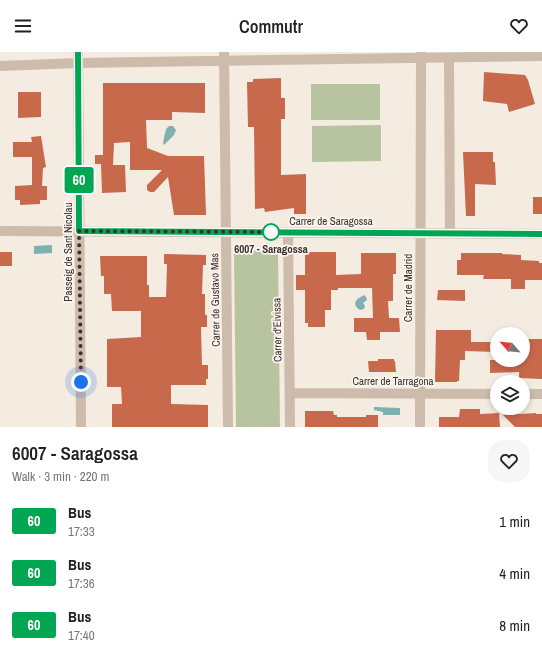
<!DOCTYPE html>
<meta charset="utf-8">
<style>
:root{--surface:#fff;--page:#f6f6f6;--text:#222;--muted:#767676}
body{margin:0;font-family:"Archivo Narrow",sans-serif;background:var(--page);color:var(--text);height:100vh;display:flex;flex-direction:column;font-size:15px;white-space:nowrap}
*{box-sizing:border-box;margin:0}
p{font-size:13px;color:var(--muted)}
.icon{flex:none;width:22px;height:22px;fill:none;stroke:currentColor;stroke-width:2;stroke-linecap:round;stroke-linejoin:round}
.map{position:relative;height:375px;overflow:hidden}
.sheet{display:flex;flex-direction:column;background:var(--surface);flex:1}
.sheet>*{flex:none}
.badge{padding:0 8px;border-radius:3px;font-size:14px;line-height:26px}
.needle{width:26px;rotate:297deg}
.tools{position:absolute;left:490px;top:275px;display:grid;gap:8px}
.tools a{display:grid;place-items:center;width:40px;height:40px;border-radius:50%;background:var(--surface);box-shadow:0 2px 6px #0003;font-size:20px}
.you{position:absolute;width:20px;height:20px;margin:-10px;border:3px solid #fff;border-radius:50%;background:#1a73e8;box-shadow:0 0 0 6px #1a73e833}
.map>.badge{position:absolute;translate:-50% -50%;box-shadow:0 0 0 2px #fff}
.round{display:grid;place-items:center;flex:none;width:42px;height:42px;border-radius:16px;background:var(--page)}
.overview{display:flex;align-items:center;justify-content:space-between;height:68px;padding:0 12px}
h1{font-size:19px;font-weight:600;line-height:30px}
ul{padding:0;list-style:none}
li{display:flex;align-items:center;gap:12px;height:52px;padding:0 12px}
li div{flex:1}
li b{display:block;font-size:15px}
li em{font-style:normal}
li .badge{min-width:44px;font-weight:700;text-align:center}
header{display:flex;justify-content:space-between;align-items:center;height:52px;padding:0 12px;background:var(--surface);font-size:18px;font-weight:600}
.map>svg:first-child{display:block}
.green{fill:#b8c4a0}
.water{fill:#7fb0b2}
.building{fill:#c8694b}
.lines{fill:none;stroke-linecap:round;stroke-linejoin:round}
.minor{stroke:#cdbbac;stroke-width:10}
.line-casing{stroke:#fff;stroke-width:9}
.line{stroke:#00a651;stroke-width:6}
.walk{stroke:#3b302b;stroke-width:4;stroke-dasharray:0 7.2}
.stop-dot{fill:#fff;stroke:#00a651;stroke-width:2}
.labels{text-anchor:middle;stroke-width:3.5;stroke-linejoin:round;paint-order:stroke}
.street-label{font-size:11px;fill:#3b302b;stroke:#fbf5ee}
.stop-label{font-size:11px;font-weight:bold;fill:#3b302b;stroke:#fbf5ee}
</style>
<header><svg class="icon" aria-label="menu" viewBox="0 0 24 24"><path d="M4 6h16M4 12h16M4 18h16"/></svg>Commutr<svg class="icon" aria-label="heart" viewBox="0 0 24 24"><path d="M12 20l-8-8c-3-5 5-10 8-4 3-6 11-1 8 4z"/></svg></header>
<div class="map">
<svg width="542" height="375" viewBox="0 0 542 375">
<rect width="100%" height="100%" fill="#f4ebe1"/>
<path class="green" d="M 311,32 L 380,32 L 380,68 L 311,68 Z
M 381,73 L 381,109 L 312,110 L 312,74 Z
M 278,198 L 280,375 L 236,375 L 234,199 Z"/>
<path class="water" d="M 169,74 L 173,74 L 176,78 L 174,83 L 164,93 L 163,91 L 166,77 Z
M 52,193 L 52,201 L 34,202 L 34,194 Z
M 364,243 L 366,245 L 367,248 L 363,251 L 365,254 L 364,257 L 360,258 C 351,252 356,247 364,243 Z
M 374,355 L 400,356 L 400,363 L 383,363 L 383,360 L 374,358 Z"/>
<path class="building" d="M 484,20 L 525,23 L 528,28 L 535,52 L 509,60 L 507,52 L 483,49 Z
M 281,26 L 281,46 L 285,46 L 285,67 L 281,67 L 281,123 L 306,122 L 306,162 L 294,162 L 294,156 L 265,160 L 264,156 L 255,157 L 254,75 L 248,75 L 247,30 L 253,30 L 253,27 Z
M 103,31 L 205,31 L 205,61 L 172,60 L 172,68 L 146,68 L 147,96 L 168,104 L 204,104 L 206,163 L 174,163 L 168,125 L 154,140 L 150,140 L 147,138 L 147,133 L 162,118 L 130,118 L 130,90 L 114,91 L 113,113 L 125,113 L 126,140 L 102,141 L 101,112 L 95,112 L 95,103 L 103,103 Z
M 18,40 L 41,40 L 41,65 L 18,66 Z
M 41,84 L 46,115 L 43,116 L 42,134 L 47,134 L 47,148 L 40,148 L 40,152 L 20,153 L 20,148 L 15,148 L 15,134 L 32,133 L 32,105 L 13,105 L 13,90 L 32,90 L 31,85 Z
M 463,100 L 493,100 L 493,110 L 495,110 L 496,133 L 475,132 L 475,164 L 466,164 Z
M 533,145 L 542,145 L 542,162 L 533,162 Z
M 0,200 L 12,200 L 12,214 L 0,214 Z
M 305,200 L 336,200 L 336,223 L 361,222 L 361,201 L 396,201 L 396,222 L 393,222 L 393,249 L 388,249 L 389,266 L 399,266 L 400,280 L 380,280 L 380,288 L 367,288 L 366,280 L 354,280 L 354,266 L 373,266 L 372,236 L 338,236 L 338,238 L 331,238 L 331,258 L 325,258 L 325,275 L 308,275 L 308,271 L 305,271 L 305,238 L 296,238 L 296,223 L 305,223 Z
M 461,201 L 502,201 L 502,202 L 521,203 L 521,208 L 539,209 L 539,211 L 542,211 L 542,228 L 525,228 L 525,237 L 511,237 L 511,227 L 483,227 L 484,223 L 457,223 L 457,208 L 461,208 Z
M 164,202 L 206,203 L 206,213 L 203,213 L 202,242 L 205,242 L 205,263 L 207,263 L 207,275 L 201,275 L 202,313 L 208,313 L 208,327 L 206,327 L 206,333 L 171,333 L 171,352 L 208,353 L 208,375 L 112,375 L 112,352 L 122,352 L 121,335 L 107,335 L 107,287 L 141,285 L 141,259 L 112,259 L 111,242 L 104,242 L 104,224 L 101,224 L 100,204 L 147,204 L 147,233 L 149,233 L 149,245 L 166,245 L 167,212 L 164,212 Z
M 438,238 L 465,238 L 465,249 L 437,248 Z
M 436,278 L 471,278 L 471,290 L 497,290 L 497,300 L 465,299 L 465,308 L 460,308 L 459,329 L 457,329 L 457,330 L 435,330 Z
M 523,287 L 542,287 L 542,327 L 519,326 L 519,320 L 490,321 L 490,308 L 523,308 Z
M 378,307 L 394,307 L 394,309 L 395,309 L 396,320 L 369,320 L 368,309 L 378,309 Z
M 460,357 L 480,357 L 480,362 L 499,361 L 500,375 L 439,375 L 439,365 L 459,365 Z
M 305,359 L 333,359 L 334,363 L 337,363 L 337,365 L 366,365 L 366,363 L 378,363 L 378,375 L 305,375 Z
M 536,361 L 536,362 L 542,362 L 542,375 L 515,375 L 503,363 Z"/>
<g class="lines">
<path class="minor" d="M 78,0 L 81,375
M 224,0 L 228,375
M 449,6 L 450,181
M 0,14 L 78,11 L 542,4
M 0,179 L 542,182
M 288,181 L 290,375
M 290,341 L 497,342
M 523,342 L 542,342
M 420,375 L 421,0"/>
</g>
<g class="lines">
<defs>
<path id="line" d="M 78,0 L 79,179 L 542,182"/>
</defs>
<use href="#line" class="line-casing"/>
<use href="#line" class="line"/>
<path class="walk" d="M 81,330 L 79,179 L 275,180 L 271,180"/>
</g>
<circle class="stop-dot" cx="271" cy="180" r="8"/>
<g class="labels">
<g class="street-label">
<text x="331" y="173">Carrer de Saragossa</text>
<text transform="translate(68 200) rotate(-90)" y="4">Passeig de Sant Nicolau</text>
<text transform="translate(408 236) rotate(-90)" y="4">Carrer de Madrid</text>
<text transform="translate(215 248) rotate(-91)" y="4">Carrer de Gustavo Mas</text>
<text transform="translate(277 278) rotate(-91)" y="4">Carrer d'Eivissa</text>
<text x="393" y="333">Carrer de Tarragona</text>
</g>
<g class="stop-label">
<text x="271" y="201">6007 - Saragossa</text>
</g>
</g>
</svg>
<div class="tools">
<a><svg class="needle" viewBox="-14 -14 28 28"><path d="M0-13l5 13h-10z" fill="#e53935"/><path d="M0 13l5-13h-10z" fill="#767676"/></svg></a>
<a><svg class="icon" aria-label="layers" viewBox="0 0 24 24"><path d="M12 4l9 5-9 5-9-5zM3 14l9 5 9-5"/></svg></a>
</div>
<div class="you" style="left:81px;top:330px"></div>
<b class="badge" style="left:79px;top:128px;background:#00a651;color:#fff">60</b>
</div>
<section class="sheet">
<div class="overview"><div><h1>6007 - Saragossa</h1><p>Walk · 3 min · 220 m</p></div><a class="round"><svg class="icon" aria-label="heart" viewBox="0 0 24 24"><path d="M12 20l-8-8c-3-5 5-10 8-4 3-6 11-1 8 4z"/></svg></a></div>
<ul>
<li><span class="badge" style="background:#00a651;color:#fff">60</span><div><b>Bus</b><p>17:33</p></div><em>1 min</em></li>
<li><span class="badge" style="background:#00a651;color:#fff">60</span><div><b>Bus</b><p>17:36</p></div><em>4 min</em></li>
<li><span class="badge" style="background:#00a651;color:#fff">60</span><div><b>Bus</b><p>17:40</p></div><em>8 min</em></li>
</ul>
</section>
